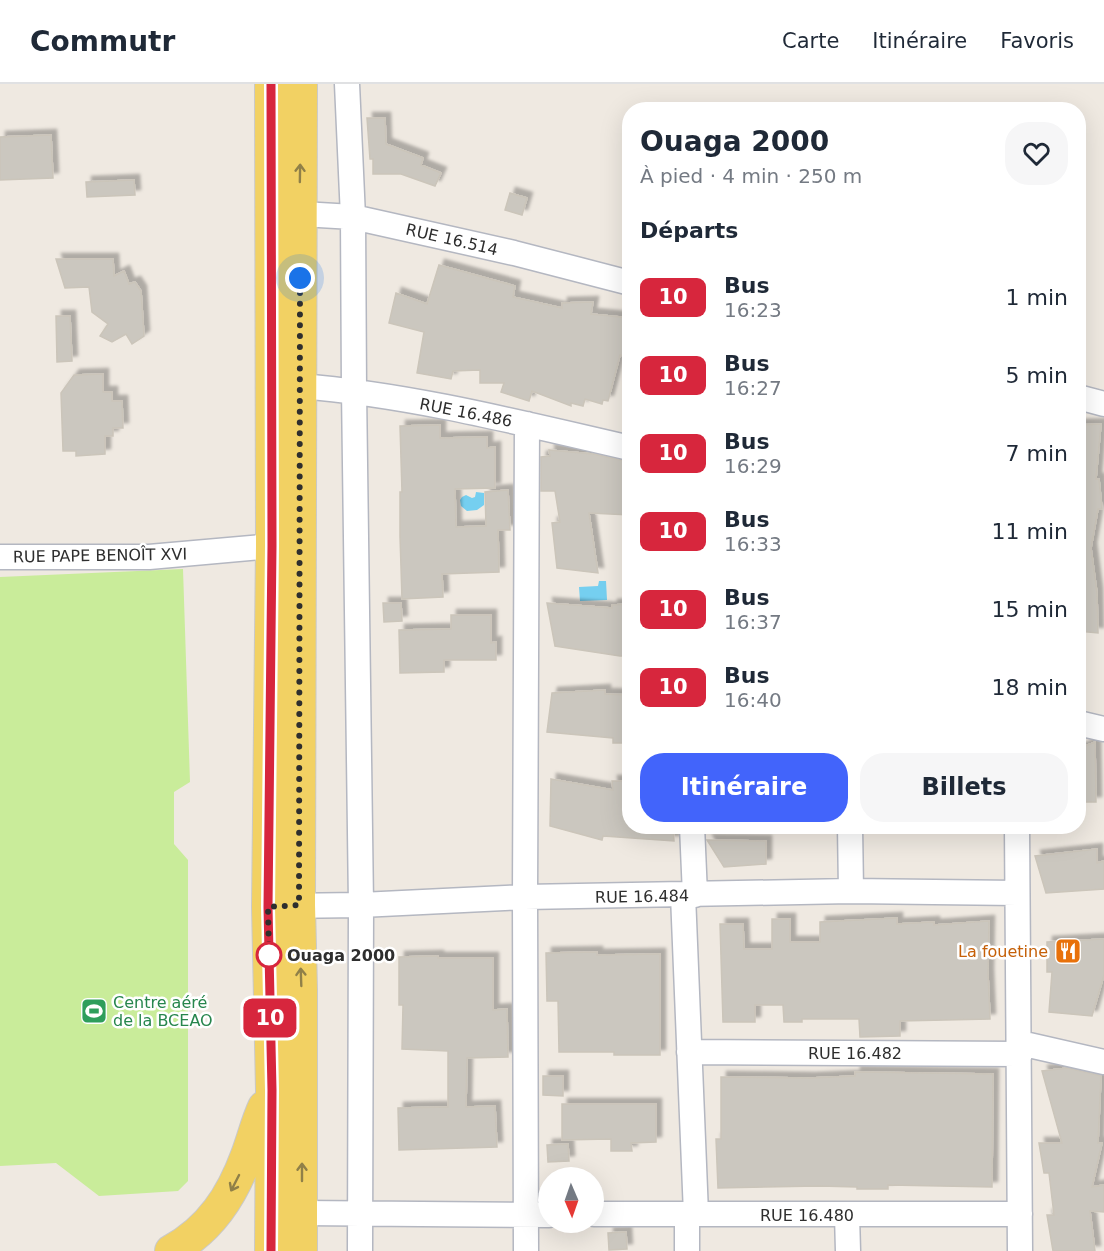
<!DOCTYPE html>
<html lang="fr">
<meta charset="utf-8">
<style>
:root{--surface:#fff;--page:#f6f6f7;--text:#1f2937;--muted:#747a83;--line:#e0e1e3;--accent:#4264fb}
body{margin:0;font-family:"DejaVu Sans",sans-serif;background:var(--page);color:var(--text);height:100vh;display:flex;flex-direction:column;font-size:22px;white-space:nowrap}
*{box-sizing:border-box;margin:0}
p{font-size:20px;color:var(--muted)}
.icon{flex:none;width:33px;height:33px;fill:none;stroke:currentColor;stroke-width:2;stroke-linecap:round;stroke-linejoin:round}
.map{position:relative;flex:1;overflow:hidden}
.side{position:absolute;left:622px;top:18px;width:464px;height:732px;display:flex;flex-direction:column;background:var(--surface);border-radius:24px;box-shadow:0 6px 24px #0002}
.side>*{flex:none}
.badge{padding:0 12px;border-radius:9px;font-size:21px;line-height:39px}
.needle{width:39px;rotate:178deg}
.controls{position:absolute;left:538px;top:1083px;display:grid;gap:12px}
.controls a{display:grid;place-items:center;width:66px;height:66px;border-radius:50%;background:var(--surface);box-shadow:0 6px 24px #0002;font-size:30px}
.you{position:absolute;width:30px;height:30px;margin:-15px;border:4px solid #fff;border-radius:50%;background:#1a73e8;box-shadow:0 0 0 9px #1a73e833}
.map>.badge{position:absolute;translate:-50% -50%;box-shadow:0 0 0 3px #fff}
h2{padding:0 18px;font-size:22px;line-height:54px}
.round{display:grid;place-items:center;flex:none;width:63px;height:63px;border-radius:24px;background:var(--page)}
.summary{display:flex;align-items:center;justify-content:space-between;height:102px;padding:0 18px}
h1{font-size:28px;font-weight:600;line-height:45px}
.primary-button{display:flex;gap:12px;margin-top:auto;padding:12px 18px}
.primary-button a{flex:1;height:69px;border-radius:24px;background:var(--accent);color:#fff;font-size:24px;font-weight:600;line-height:69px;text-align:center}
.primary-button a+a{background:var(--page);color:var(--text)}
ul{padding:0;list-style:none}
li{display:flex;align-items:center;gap:18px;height:78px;padding:0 18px}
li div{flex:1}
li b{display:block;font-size:22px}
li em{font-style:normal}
li .badge{min-width:66px;font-weight:700;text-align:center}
header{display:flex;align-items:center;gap:36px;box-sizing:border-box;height:84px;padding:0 30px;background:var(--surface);border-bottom:2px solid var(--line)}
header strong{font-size:28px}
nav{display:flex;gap:33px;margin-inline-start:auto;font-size:21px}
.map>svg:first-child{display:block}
.pitch{fill:#c9ec9a}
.water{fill:#75cff0}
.building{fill:#cbc7bf;stroke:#cbc5ba;stroke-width:1.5;filter:url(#shadow)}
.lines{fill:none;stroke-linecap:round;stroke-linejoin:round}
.minor-casing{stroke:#b4b7c1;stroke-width:27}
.major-casing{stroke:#c9c9c9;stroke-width:34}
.minor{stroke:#fff;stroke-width:24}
.major{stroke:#f2d163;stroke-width:32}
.oneway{stroke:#908048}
.line-casing{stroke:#fff;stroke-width:14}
.line{stroke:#d7263d;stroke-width:9}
.walk{stroke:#2e2e2e;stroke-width:6;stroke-dasharray:0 10.8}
.stop-dot{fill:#fff;stroke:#d7263d;stroke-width:3}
.labels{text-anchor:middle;stroke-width:5;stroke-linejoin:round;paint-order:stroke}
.street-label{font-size:16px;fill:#2e2e2e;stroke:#fff}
.food-label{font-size:16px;fill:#c56008;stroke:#fff;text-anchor:end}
.stop-label{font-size:16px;font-weight:bold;fill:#2e2e2e;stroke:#fff;text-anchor:start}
.leisure-label{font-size:16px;fill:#27864d;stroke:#fff;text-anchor:start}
</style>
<header>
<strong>Commutr</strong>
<nav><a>Carte</a><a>Itinéraire</a><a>Favoris</a></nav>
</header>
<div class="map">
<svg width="1104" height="1167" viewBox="0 0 1104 1167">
<defs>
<filter id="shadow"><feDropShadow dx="5.5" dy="-5.5" stdDeviation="1.5" flood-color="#0004"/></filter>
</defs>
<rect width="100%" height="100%" fill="#efe9e1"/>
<path class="pitch" d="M 183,485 L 190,698 L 174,708 L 174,760 L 188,776 L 188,1097 L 178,1107 L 99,1112 L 56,1079 L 0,1082 L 0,493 Z"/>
<path class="water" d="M 476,408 L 484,409 L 484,421 L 477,426 L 467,427 L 461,422 L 460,416 L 462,413 L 466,411 L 472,414 L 475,413 Z
M 599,497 L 606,497 L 607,516 L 580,517 L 579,503 L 598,502 Z"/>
<path class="building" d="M 367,34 L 385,34 L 386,60 L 423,74 L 421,81 L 441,89 L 435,102 L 401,90 L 373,90 L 373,75 L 370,75 Z
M 51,51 L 53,94 L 0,96 L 0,53 Z
M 134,96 L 135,111 L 87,113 L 86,98 Z
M 510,109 L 527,114 L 522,131 L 505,126 Z
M 56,175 L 113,175 L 114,192 L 124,187 L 129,200 L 135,198 L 141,207 L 144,252 L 132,260 L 126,250 L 112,258 L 100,252 L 108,240 L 92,228 L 89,203 L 65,204 Z
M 439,181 L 515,202 L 513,213 L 562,224 L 562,219 L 593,218 L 591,230 L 630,234 L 630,273 L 620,271 L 608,317 L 603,316 L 602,320 L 585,315 L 583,322 L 571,319 L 571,322 L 532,307 L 529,317 L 501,308 L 504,299 L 480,299 L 480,286 L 453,287 L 451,295 L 417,289 L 424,248 L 389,239 L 396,209 L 427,220 Z
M 56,232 L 70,232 L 72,277 L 57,278 Z
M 103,290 L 103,308 L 112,308 L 112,317 L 122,317 L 123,344 L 113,344 L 113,352 L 105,352 L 105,370 L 76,372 L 76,367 L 63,367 L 61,309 L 74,291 Z
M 1101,340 L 1096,395 L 1099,395 L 1102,425 L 1098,425 L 1091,464 L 1097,509 L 1098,549 L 1078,547 L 1078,341 Z
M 440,341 L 440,354 L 487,353 L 487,364 L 495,363 L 495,404 L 455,405 L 456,443 L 486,442 L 485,408 L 508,406 L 510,446 L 498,446 L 499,488 L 442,490 L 443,513 L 402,515 L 400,452 L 400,408 L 402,408 L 400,342 Z
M 549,366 L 593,370 L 630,378 L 630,431 L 589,429 L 598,489 L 557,484 L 552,439 L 560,438 L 555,407 L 541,407 L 541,373 L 550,372 Z
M 383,519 L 401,519 L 402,537 L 384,538 Z
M 547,519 L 612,524 L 612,521 L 630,520 L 630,572 L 620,572 L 555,562 Z
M 451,531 L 491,531 L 491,559 L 496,558 L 496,576 L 444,576 L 444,588 L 400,589 L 399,546 L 451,545 Z
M 605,606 L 605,610 L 630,611 L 630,659 L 613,659 L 613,654 L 547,648 L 552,609 Z
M 1095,658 L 1096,718 L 1078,718 L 1078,665 Z
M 551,695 L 613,706 L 612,697 L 630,697 L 630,742 L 673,742 L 674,757 L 603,752 L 602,756 L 550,742 Z
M 707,756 L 766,757 L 766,780 L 724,783 Z
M 1097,765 L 1097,779 L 1104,777 L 1104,805 L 1046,809 L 1035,772 Z
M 897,834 L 897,840 L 934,838 L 934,841 L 989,837 L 988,890 L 990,935 L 900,937 L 900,952 L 860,953 L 859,935 L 802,935 L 802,938 L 784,938 L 783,921 L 755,921 L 755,938 L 723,938 L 720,840 L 743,840 L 744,865 L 772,865 L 772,835 L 790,835 L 790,858 L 820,858 L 820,838 Z
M 1104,855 L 1104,891 L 1092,932 L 1049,928 L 1052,888 L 1047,888 L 1047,858 Z
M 597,868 L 597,871 L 660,870 L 660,971 L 614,971 L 614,968 L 559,968 L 558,917 L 547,917 L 546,869 Z
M 438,872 L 438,874 L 493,874 L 493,926 L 507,925 L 508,973 L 467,974 L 466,1023 L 495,1022 L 497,1063 L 399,1066 L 398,1024 L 448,1023 L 448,967 L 402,965 L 403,921 L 399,921 L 399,873 Z
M 1068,984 L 1101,992 L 1098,1059 L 1102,1059 L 1092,1103 L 1104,1101 L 1104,1128 L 1090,1127 L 1095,1167 L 1053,1167 L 1047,1131 L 1054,1131 L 1049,1089 L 1044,1089 L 1039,1059 L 1062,1059 L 1042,987 Z
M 855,988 L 993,990 L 992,1103 L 888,1101 L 888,1105 L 857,1105 L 857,1103 L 819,1102 L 718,1104 L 716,1055 L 721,1055 L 721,993 L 810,994 L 855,992 Z
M 543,992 L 563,992 L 563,1012 L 543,1011 Z
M 562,1020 L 656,1020 L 656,1058 L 631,1059 L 632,1067 L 611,1067 L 611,1055 L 562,1056 Z
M 568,1060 L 569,1077 L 548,1078 L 547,1061 Z
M 626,1148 L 627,1165 L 609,1166 L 608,1149 Z"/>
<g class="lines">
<defs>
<path id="minor" d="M 347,0 L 353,133 L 354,306 L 361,821 L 360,1167
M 285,129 L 353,133 L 514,169 L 630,199
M 300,302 C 411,311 521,339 630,364
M 1078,313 L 1104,320
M 0,473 L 149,473 L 272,462
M 1078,639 L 1104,645
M 692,742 L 695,811
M 850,742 L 851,807
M 1017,742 L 1020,1167
M 683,811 L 696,1130
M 281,822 L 361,821 L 525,813 L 851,807 L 1017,809
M 1020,959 L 1104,978
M 689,968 L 1020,970
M 302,1129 L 549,1131
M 594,1130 L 1020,1130
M 687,1130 L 687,1167
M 847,1131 L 848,1167
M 526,1167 L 525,813 L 527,340"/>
<path id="major" d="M 301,0 L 299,821 L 301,906 L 301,1167
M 171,1167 C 210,1146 232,1112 247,1071 C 253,1055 257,1038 264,1023
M 271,1167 L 272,1006 L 268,823 L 272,462 L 271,0"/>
</defs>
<use href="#minor" class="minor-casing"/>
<use href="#major" class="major-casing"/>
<use href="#minor" class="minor"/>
<use href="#major" class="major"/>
</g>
<defs><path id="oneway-shaft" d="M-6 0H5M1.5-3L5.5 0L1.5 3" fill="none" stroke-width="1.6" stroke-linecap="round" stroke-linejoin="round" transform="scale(1.5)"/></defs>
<g class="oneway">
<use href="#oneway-shaft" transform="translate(300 89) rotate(-89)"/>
<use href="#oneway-shaft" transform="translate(301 893) rotate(-92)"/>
<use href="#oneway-shaft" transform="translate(302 1088) rotate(-90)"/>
<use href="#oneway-shaft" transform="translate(235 1099) rotate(117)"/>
</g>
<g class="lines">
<defs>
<path id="line" d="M 271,1167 L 272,1006 L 268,823 L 272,462 L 271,0"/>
</defs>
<use href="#line" class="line-casing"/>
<use href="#line" class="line"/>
<path class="walk" d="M 269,871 L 268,823 L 299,821 L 300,194"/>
</g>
<defs>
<symbol id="restaurant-square" viewBox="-11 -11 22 22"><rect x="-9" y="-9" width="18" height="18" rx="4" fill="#e8710a" stroke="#fff"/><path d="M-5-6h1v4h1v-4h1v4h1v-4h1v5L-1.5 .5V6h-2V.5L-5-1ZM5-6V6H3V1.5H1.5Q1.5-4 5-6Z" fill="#fff"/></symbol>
<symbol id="stadium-square" viewBox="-11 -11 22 22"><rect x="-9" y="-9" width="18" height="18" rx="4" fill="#2e9e5b" stroke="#fff"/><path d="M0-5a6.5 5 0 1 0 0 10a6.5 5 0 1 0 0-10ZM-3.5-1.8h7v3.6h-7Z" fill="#fff"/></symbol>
</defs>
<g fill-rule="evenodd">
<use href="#restaurant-square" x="1053" y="852" width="30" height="30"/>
<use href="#stadium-square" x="79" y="912" width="30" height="30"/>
</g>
<circle class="stop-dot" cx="269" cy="871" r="12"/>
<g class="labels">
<g class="street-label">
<text transform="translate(452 155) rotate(13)" y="6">RUE 16.514</text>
<text transform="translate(466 328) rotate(11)" y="6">RUE 16.486</text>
<text transform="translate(100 471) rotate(-1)" y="6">RUE PAPE BENOÎT XVI</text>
<text transform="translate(642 812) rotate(-1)" y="6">RUE 16.484</text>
<text x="855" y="975">RUE 16.482</text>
<text x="807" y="1137">RUE 16.480</text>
</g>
<g class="food-label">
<text x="1048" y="873">La fouetine</text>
</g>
<g class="stop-label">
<text x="287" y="877">Ouaga 2000</text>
</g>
<g class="leisure-label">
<text x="113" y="924">Centre aéré<tspan x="113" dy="18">de la BCEAO</tspan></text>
</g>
</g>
</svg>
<div class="controls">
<a><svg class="needle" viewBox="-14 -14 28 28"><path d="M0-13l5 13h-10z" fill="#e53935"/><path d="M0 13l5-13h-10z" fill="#747a83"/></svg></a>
</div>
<div class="you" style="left:300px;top:194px"></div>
<b class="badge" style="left:270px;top:934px;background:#d7263d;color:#fff">10</b>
<section class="side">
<div class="summary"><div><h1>Ouaga 2000</h1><p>À pied · 4 min · 250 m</p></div><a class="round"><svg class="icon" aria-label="heart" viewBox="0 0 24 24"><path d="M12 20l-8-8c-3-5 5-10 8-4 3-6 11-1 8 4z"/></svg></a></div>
<h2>Départs</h2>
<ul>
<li><span class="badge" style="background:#d7263d;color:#fff">10</span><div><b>Bus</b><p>16:23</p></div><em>1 min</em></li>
<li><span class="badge" style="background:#d7263d;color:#fff">10</span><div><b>Bus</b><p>16:27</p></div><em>5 min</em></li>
<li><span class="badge" style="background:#d7263d;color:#fff">10</span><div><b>Bus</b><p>16:29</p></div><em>7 min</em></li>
<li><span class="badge" style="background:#d7263d;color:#fff">10</span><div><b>Bus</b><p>16:33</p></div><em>11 min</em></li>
<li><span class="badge" style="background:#d7263d;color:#fff">10</span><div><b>Bus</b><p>16:37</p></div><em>15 min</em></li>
<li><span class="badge" style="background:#d7263d;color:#fff">10</span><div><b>Bus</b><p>16:40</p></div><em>18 min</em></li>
</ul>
<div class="primary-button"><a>Itinéraire</a><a>Billets</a></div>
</section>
</div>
